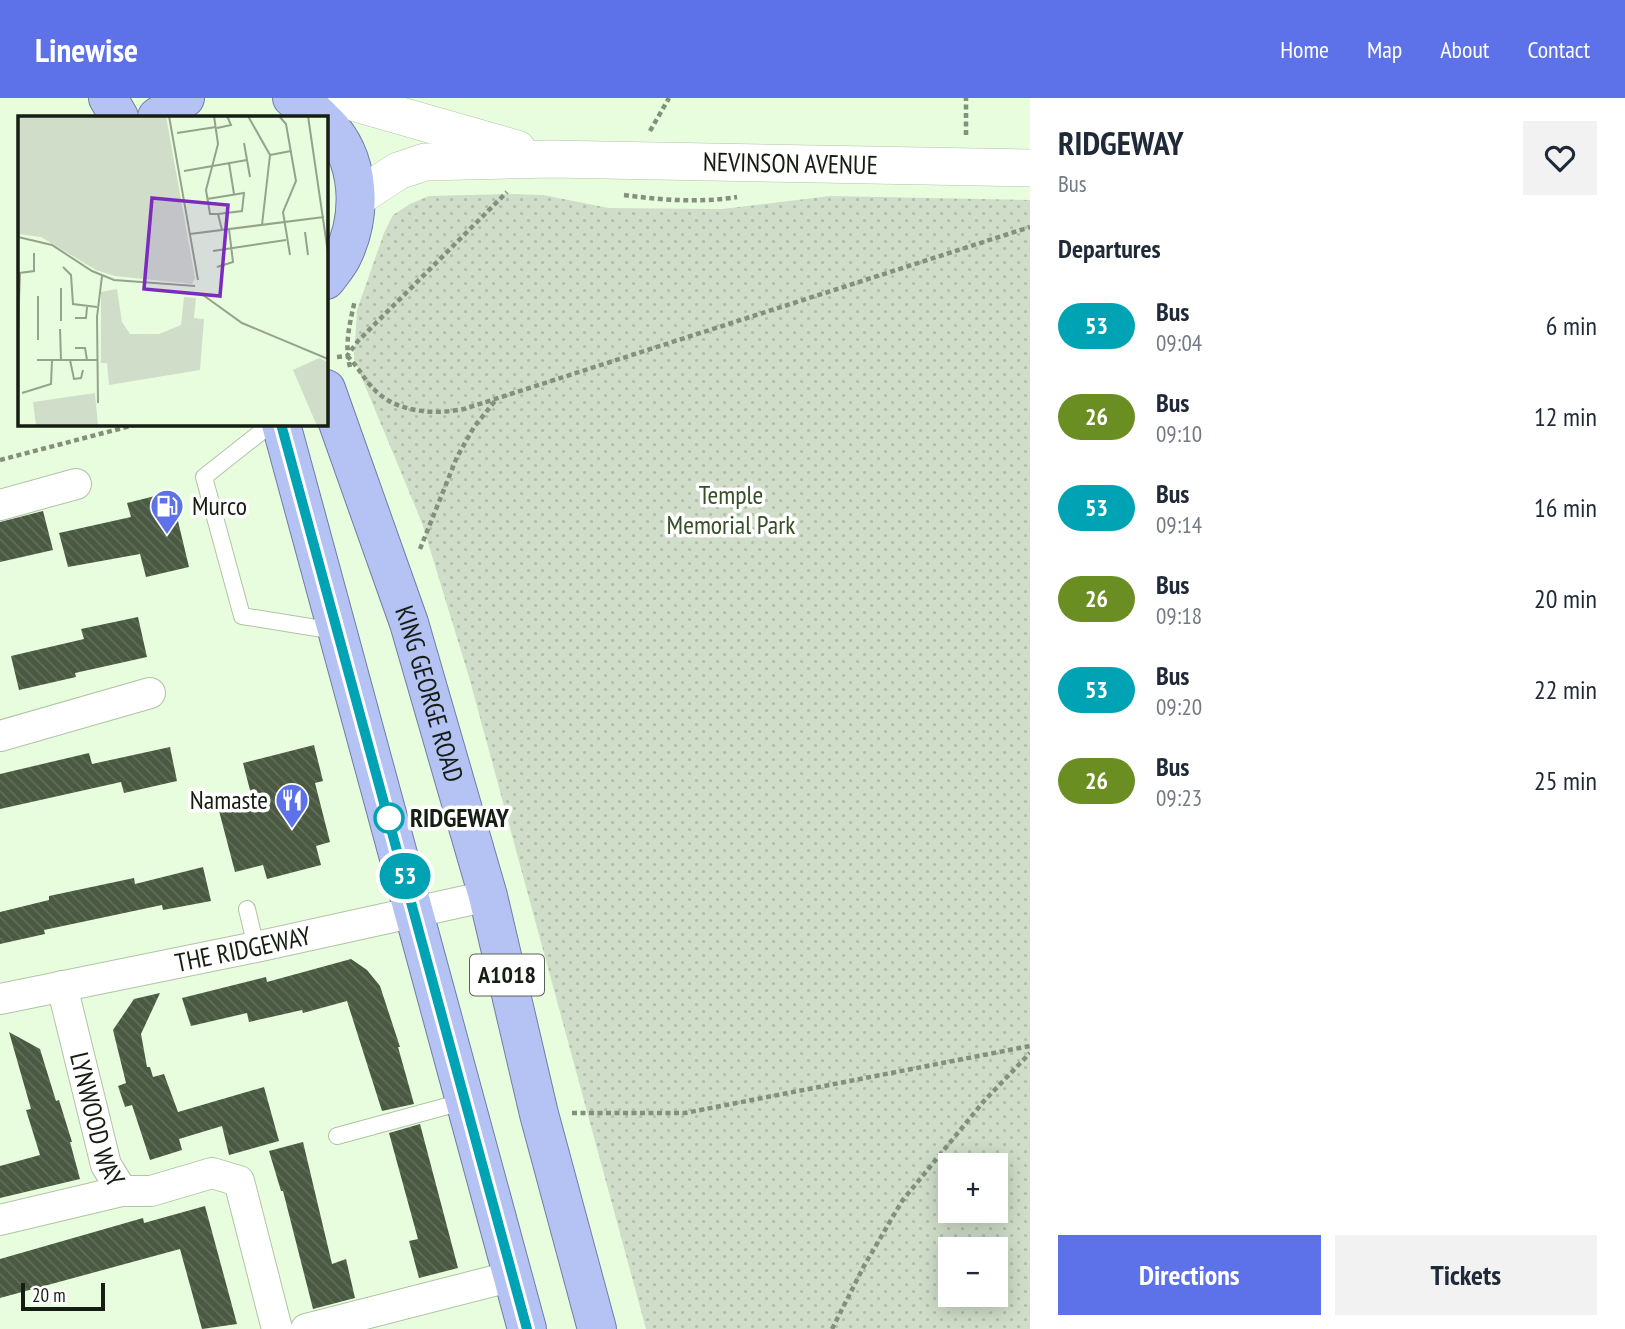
<!DOCTYPE html>
<meta charset="utf-8">
<style>
:root{--surface:#fff;--page:#f2f2f3;--text:#1f2937;--muted:#747a83;--accent:#5d71e8}
body{margin:0;font-family:"PT Sans Narrow",sans-serif;background:var(--page);color:var(--text);height:100vh;display:flex;flex-direction:column;font-size:26px;white-space:nowrap}
*{box-sizing:border-box;margin:0}
p{font-size:23px;color:var(--muted)}
.icon{flex:none;width:38px;height:38px;fill:none;stroke:currentColor;stroke-width:2;stroke-linecap:round;stroke-linejoin:round}
.map{position:relative;flex:1;overflow:hidden}
.side{display:flex;flex-direction:column;background:var(--surface);width:595px}
.side>*{flex:none}
.badge{padding:0 14px;border-radius:23px;font-size:24px;line-height:46px}
.fabs{position:absolute;left:938px;top:1055px;display:grid;gap:14px}
.fabs a{display:grid;place-items:center;width:70px;height:70px;border-radius:0px;background:var(--surface);box-shadow:0 4px 18px #0003;font-size:35px}
.scale{position:absolute;left:21px;bottom:18px;width:84px;box-sizing:border-box;padding-left:7px;border:4px solid #161d12;border-top:0;font-size:19px;line-height:24px;white-space:nowrap;color:#161d12;-webkit-text-stroke:5px #fff;paint-order:stroke}
.map>.badge{position:absolute;translate:-50% -50%;box-shadow:0 0 0 4px #fff}
h2{padding:0 28px;font-size:26px;line-height:63px}
.round{display:grid;place-items:center;flex:none;width:74px;height:74px;border-radius:0px;background:var(--page)}
.summary{display:flex;align-items:center;justify-content:space-between;height:119px;padding:0 28px}
h1{font-size:33px;font-weight:700;line-height:52px}
.action{display:flex;gap:14px;margin-top:auto;padding:14px 28px}
.action a{flex:1;height:80px;border-radius:0px;background:var(--accent);color:#fff;font-size:28px;font-weight:700;line-height:80px;text-align:center}
.action a+a{background:var(--page);color:var(--text)}
ul{padding:0;list-style:none}
li{display:flex;align-items:center;gap:21px;height:91px;padding:0 28px}
li div{flex:1}
li b{display:block;font-size:26px}
li em{font-style:normal}
li .badge{min-width:77px;font-weight:700;text-align:center}
header{display:flex;align-items:center;gap:42px;box-sizing:border-box;height:98px;padding:0 35px;background:var(--accent);color:#fff}
header strong{font-size:33px}
nav{display:flex;gap:38px;margin-inline-start:auto;font-size:24px}
main{display:flex;flex:1;min-height:0}
.map>svg:first-child{display:block}
.park{fill:url(#park-dots);fill-rule:evenodd}
.building{fill:url(#building-back-hatch)}
.lines{fill:none;stroke-linecap:round;stroke-linejoin:round}
.service-casing{stroke:#afc4a5;stroke-width:18}
.minor-casing{stroke:#afc4a5;stroke-width:32}
.tertiary-casing{stroke:#afc4a5;stroke-width:38}
.trunk-casing{stroke:#717ea4;stroke-width:40}
.path{stroke:#83917c;stroke-width:4.5;stroke-dasharray:5 3.5;stroke-linecap:butt}
.service{stroke:#fff;stroke-width:16}
.minor{stroke:#fff;stroke-width:30}
.tertiary{stroke:#fff;stroke-width:37}
.trunk{stroke:#b4c2f4;stroke-width:38}
.line-casing{stroke:#fff;stroke-width:16}
.line{stroke:#00a3b4;stroke-width:10}
.stop-dot{fill:#fff;stroke:#00a3b4;stroke-width:3.5}
.labels{text-anchor:middle;stroke-width:7;stroke-linejoin:round;paint-order:stroke}
.shield{fill:#fff;stroke:#5c6159;stroke-width:2}
.shield-label{font-size:24px;font-weight:bold;fill:#161d12}
.street-label{font-size:26px;fill:#161d12;stroke:#fff}
.park-label{font-size:26px;fill:#364f27;stroke:#fff}
.poi-label{font-size:26px;fill:#161d12;stroke:#fff;text-anchor:start}
.stop-label{font-size:26px;font-weight:bold;fill:#161d12;stroke:#fff;text-anchor:start}
.inset-road{fill:none;stroke:#94a38c;stroke-width:2}
.view{fill:#7b2cbf;fill-opacity:0.15;stroke:#7b2cbf;stroke-width:3.5}
.inset-edge{fill:none;stroke:#161d12;stroke-width:3.5}
</style>
<header>
<strong>Linewise</strong>
<nav><a>Home</a><a>Map</a><a>About</a><a>Contact</a></nav>
</header>
<main>
<div class="map">
<svg width="1030" height="1231" viewBox="0 0 1030 1231">
<defs>
<pattern id="park-dots" width="8" height="8" patternUnits="userSpaceOnUse" patternTransform="scale(1.75)"><rect width="8" height="8" fill="#d0dec9"/><path d="M2 2h.1M6 6h.1" fill="none" stroke="#b2beac" stroke-width="1.8" stroke-linecap="round"/></pattern>
<pattern id="building-back-hatch" width="6" height="6" patternUnits="userSpaceOnUse" patternTransform="scale(1.75)"><rect width="6" height="6" fill="#4a5942"/><path d="M-1 5l2 2M0 0l6 6M5-1l2 2" fill="none" stroke="#606d5a"/></pattern>
</defs>
<rect width="100%" height="100%" fill="#e8fdde"/>
<path class="park" d="M 515,96 L 543,97 L 609,110 L 722,111 L 830,98 L 1030,102 L 1030,1231 L 646,1231 L 469,579 L 422,425 L 354,261 L 357,212 L 384,135 L 393,117 L 410,106 L 429,98 ZM 950,1068 L 996,1068 L 996,1113 L 950,1113 ZM 950,1152 L 996,1152 L 996,1197 L 950,1197 Z"/>
<path class="building" d="M 171,394 L 189,469 L 146,479 L 140,456 L 68,469 L 59,435 L 131,419 L 127,405 Z
M 43,413 L 53,452 L 0,464 L 0,424 Z
M 138,519 L 147,559 L 75,575 L 76,579 L 19,592 L 11,558 L 84,541 L 81,531 Z
M 314,647 L 323,683 L 315,685 L 330,744 L 316,748 L 321,767 L 267,781 L 263,767 L 235,774 L 218,709 L 252,700 L 243,665 Z
M 170,649 L 177,683 L 124,695 L 121,684 L 0,711 L 0,676 L 89,655 L 92,666 Z
M 203,769 L 211,803 L 163,812 L 162,807 L 44,832 L 45,836 L 0,846 L 0,814 L 49,802 L 49,798 L 134,780 L 135,786 Z
M 351,861 L 367,872 L 380,888 L 400,949 L 398,949 L 414,1006 L 382,1013 L 347,903 L 303,915 L 302,912 L 249,924 L 247,915 L 191,928 L 182,900 L 266,879 L 267,884 Z
M 160,895 L 141,936 L 147,969 L 150,969 L 153,979 L 164,976 L 178,1014 L 264,989 L 279,1043 L 229,1057 L 222,1028 L 179,1041 L 182,1052 L 150,1062 L 132,1007 L 125,1009 L 118,988 L 126,985 L 113,932 L 134,901 Z
M 9,934 L 40,951 L 56,1003 L 59,1002 L 72,1044 L 70,1044 L 80,1081 L 0,1100 L 0,1068 L 40,1057 L 26,1012 L 31,1011 Z
M 420,1026 L 458,1170 L 419,1180 L 409,1143 L 418,1141 L 389,1035 Z
M 303,1044 L 332,1166 L 346,1161 L 355,1200 L 313,1211 L 283,1093 L 281,1093 L 269,1053 Z
M 205,1108 L 237,1226 L 202,1231 L 180,1151 L 0,1200 L 0,1161 L 143,1120 L 144,1125 Z"/>
<g class="lines">
<defs>
<path id="service" d="M 271,326 L 204,379 L 242,518 L 335,533
M 247,811 L 256,849
M 337,1038 L 466,1003"/>
<g id="minor">
<path d="M 0,407 L 76,386"/>
<path d="M 0,638 L 150,595"/>
<path id="s1" d="M 62,888 L 106,1067 L 122,1093 L 151,1093 L 212,1075 L 239,1083 L 277,1231"/>
<path id="s2" d="M 0,901 L 256,849 L 488,798"/>
<path d="M 0,1122 L 122,1093"/>
<path d="M 306,1231 L 513,1178"/>
</g>
<g id="tertiary">
<path d="M 338,0 L 517,51"/>
<path id="s3" d="M 357,100 L 398,73 L 425,64 L 551,61 L 1030,70"/>
</g>
<g id="trunk">
<path d="M 108,0 L 119,19"/>
<path d="M 292,0 L 308,8 L 320,19"/>
<path d="M 157,19 L 185,0"/>
<path d="M 326,25 C 361,60 363,117 342,159 C 338,167 331,175 326,182"/>
<path id="s4" d="M 326,291 L 409,525 L 488,798 L 539,1016 L 597,1231"/>
<path d="M 281,326 L 527,1231"/>
</g>
</defs>
<use href="#service" class="service-casing"/>
<use href="#minor" class="minor-casing"/>
<use href="#tertiary" class="tertiary-casing"/>
<use href="#trunk" class="trunk-casing"/>
<path class="path" d="M 650,33 L 669,0
M 966,37 L 966,0
M 624,97 C 661,102 700,105 737,99
M 347,258 C 357,267 362,278 371,288 C 394,315 433,317 464,311 L 1030,129
M 337,259 L 347,258 L 358,243 L 507,94
M 350,269 C 344,247 350,224 355,202
M 0,362 L 138,326
M 420,451 L 457,359 L 474,329 L 495,303
M 572,1015 L 685,1015 L 1030,948
M 832,1231 L 864,1168 L 902,1103 L 984,1003 L 1030,955"/>
<use href="#service" class="service"/>
<use href="#minor" class="minor"/>
<use href="#tertiary" class="tertiary"/>
<use href="#trunk" class="trunk"/>
</g>
<g class="lines">
<defs>
<path id="line" d="M 281,326 L 527,1231"/>
</defs>
<use href="#line" class="line-casing"/>
<use href="#line" class="line"/>
</g>
<defs>
<symbol id="fuel-pin" viewBox="-11 -11 22 30"><path d="M0 17L-7.5 6A9.5 9.5 0 1 1 7.5 6Z" fill="#5d71e8" stroke="#fff"/><path d="M-5.5-6h7V0h2V4h1.3V-2.5L3-4.5l.8-.8L6-3V5H2.5V1h-1V6h-7ZM-4.2-4.7v3.2H.2V-4.7Z" fill="#fff"/></symbol>
<symbol id="restaurant-pin" viewBox="-11 -11 22 30"><path d="M0 17L-7.5 6A9.5 9.5 0 1 1 7.5 6Z" fill="#5d71e8" stroke="#fff"/><path d="M-5-6h1v4h1v-4h1v4h1v-4h1v5L-1.5 .5V6h-2V.5L-5-1ZM5-6V6H3V1.5H1.5Q1.5-4 5-6Z" fill="#fff"/></symbol>
</defs>
<g fill-rule="evenodd">
<use href="#fuel-pin" x="148" y="389" width="38" height="52"/>
<use href="#restaurant-pin" x="273" y="683" width="38" height="52"/>
</g>
<circle class="stop-dot" cx="389" cy="720" r="14"/>
<g class="labels">
<rect class="shield" x="470" y="856.5" width="74" height="41" rx="5"/>
<g class="shield-label">
<text x="507" y="885">A1018</text>
</g>
<g class="street-label">
<text dy="9" stroke="none"><textPath href="#s3" startOffset="443">NEVINSON AVENUE</textPath></text>
<text dy="9" stroke="none"><textPath href="#s4" startOffset="322">KING GEORGE ROAD</textPath></text>
<text dy="9" stroke="none"><textPath href="#s2" startOffset="248">THE RIDGEWAY</textPath></text>
<text dy="9" stroke="none"><textPath href="#s1" startOffset="138">LYNWOOD WAY</textPath></text>
</g>
<g class="park-label">
<text x="731" y="406">Temple<tspan x="731" dy="30">Memorial Park</tspan></text>
</g>
<g class="poi-label">
<text x="192" y="417">Murco</text>
<text x="268" y="711" text-anchor="end">Namaste</text>
</g>
<g class="stop-label">
<text x="410" y="729">RIDGEWAY</text>
</g>
</g>
<g transform="translate(18 18)">
<rect width="310" height="310" fill="#e8fdde"/>
<path d="M 301,242 L 310,246 L 310,310 L 299,310 L 275,254 Z" fill="#d0dec9"/>
<path d="M 0,0 L 148,0 L 177,162 L 174,168 L 97,160 L 78,154 L 23,121 L 0,118 ZM 99,173 L 104,206 L 112,218 L 141,218 L 163,209 L 174,210 L 176,202 L 186,203 L 182,254 L 91,269 L 89,247 L 83,247 L 83,176 ZM 77,277 L 80,310 L 18,310 L 15,286 Z" fill="#d0dec9"/>
<path d="M 77,0 L 99,0 L 98,12 L 76,11 ZM 24,18 L 42,18 L 43,47 L 25,48 ZM 138,38 L 140,67 L 123,68 L 120,39 ZM 118,39 L 121,68 L 103,70 L 101,41 ZM 95,42 L 98,71 L 80,72 L 77,43 ZM 62,63 L 64,82 L 34,84 L 33,65 ZM 63,85 L 64,104 L 36,105 L 35,87 ZM 166,181 L 178,182 L 175,211 L 163,209 Z" fill="#d0dec9"/>
<path class="inset-road" d="M 151,0 L 180,164M 196,0 L 200,28 L 188,74 L 192,98 L 200,98 L 204,114M 230,0 L 252,39 L 244,109M 261,0 L 268,8 L 278,65 L 265,96 L 272,139M 290,0 L 310,137M 199,12 L 213,9 L 209,0M 159,17 L 198,11M 226,27 L 232,61M 252,39 L 273,35M 211,47 L 216,78M 166,55 L 229,44M 189,83 L 226,77 L 224,95 L 200,98M 287,116 L 290,139M 172,118 L 306,101M 0,121 L 34,129 L 74,155 L 96,164 L 177,170M 195,135 L 268,124M 45,151 L 53,159 L 55,188 L 79,191M 199,151 L 215,146 L 211,113M 1,157 L 16,155 L 16,137M 43,172 L 43,205M 185,179 L 224,207 L 310,243M 20,180 L 20,224M 57,202 L 68,202 L 69,191M 0,212 L 2,157M 42,213 L 43,244M 57,232 L 67,232 L 69,244M 19,244 L 80,244M 52,244 L 56,263 L 63,262 L 65,254M 4,277 L 33,268 L 34,244M 80,287 L 79,201 L 84,160"/>
<path class="view" d="M 134,82 L 210,89 L 202,180 L 126,173 Z"/>
<rect width="310" height="310" class="inset-edge"/>
</g>
</svg>
<div class="fabs">
<a>+</a>
<a>−</a>
</div>
<div class="scale">20 m</div>
<b class="badge" style="left:405px;top:778px;background:#00a3b4;color:#fff">53</b>
</div>
<section class="side">
<div class="summary"><div><h1>RIDGEWAY</h1><p>Bus</p></div><a class="round"><svg class="icon" aria-label="heart" viewBox="0 0 24 24"><path d="M12 20l-8-8c-3-5 5-10 8-4 3-6 11-1 8 4z"/></svg></a></div>
<h2>Departures</h2>
<ul>
<li><span class="badge" style="background:#00a3b4;color:#fff">53</span><div><b>Bus</b><p>09:04</p></div><em>6 min</em></li>
<li><span class="badge" style="background:#6b8e23;color:#fff">26</span><div><b>Bus</b><p>09:10</p></div><em>12 min</em></li>
<li><span class="badge" style="background:#00a3b4;color:#fff">53</span><div><b>Bus</b><p>09:14</p></div><em>16 min</em></li>
<li><span class="badge" style="background:#6b8e23;color:#fff">26</span><div><b>Bus</b><p>09:18</p></div><em>20 min</em></li>
<li><span class="badge" style="background:#00a3b4;color:#fff">53</span><div><b>Bus</b><p>09:20</p></div><em>22 min</em></li>
<li><span class="badge" style="background:#6b8e23;color:#fff">26</span><div><b>Bus</b><p>09:23</p></div><em>25 min</em></li>
</ul>
<div class="action"><a>Directions</a><a>Tickets</a></div>
</section>
</main>
